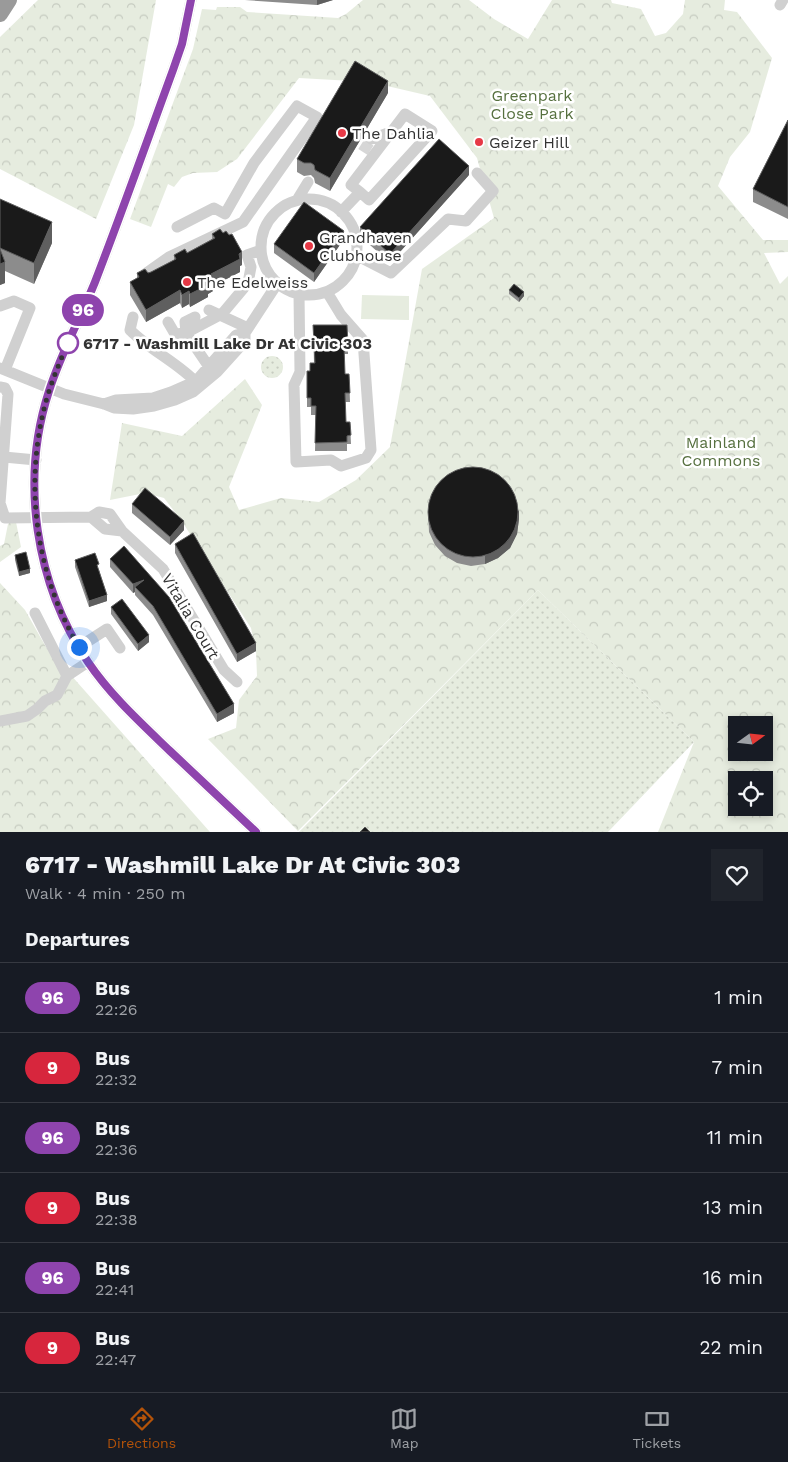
<!DOCTYPE html>
<meta charset="utf-8">
<style>
:root{--surface:#171b24;--page:#20242c;--text:#f1f3f6;--muted:#9ea1a6;--line:#363941;--accent:#b45309}
body{margin:0;font-family:"Work Sans",sans-serif;background:var(--page);color:var(--text);height:100vh;display:flex;flex-direction:column;font-size:19px;white-space:nowrap}
*{box-sizing:border-box;margin:0}
p{font-size:16px;color:var(--muted)}
.icon{flex:none;width:28px;height:28px;fill:none;stroke:currentColor;stroke-width:2;stroke-linecap:round;stroke-linejoin:round}
.map{position:relative;height:832px;overflow:hidden}
.details{display:flex;flex-direction:column;background:var(--surface);flex:1}
.details>*{flex:none}
.badge{padding:0 10px;border-radius:16px;font-size:18px;line-height:32px}
.needle{width:32px;rotate:75deg}
.tools{position:absolute;left:728px;top:716px;display:grid;gap:10px}
.tools a{display:grid;place-items:center;width:45px;height:45px;border-radius:0px;background:var(--surface);box-shadow:0 2px 8px #0003;font-size:25px}
.you{position:absolute;width:25px;height:25px;margin:-12px;border:4px solid #fff;border-radius:50%;background:#1a73e8;box-shadow:0 0 0 8px #1a73e833}
.map>.badge{position:absolute;translate:-50% -50%;box-shadow:0 0 0 2px #fff}
h2{padding:0 25px;font-size:19px;line-height:45px}
.round{display:grid;place-items:center;flex:none;width:52px;height:52px;border-radius:0px;background:var(--page)}
.overview{display:flex;align-items:center;justify-content:space-between;height:85px;padding:0 25px}
h1{font-size:24px;font-weight:800;line-height:38px}
ul{padding:0;list-style:none}
li{display:flex;align-items:center;gap:15px;height:70px;padding:0 25px;border-top:1px solid var(--line)}
li div{flex:1}
li b{display:block;font-size:19px}
li em{font-style:normal}
li .badge{min-width:55px;font-weight:700;text-align:center}
.menu{display:flex;justify-content:space-around;align-items:center;height:70px;border-top:1px solid var(--line);background:var(--surface);font-size:14px;color:var(--muted)}
.menu a{display:grid;justify-items:center;gap:2px}
.menu .active{color:var(--accent)}
.map>svg:first-child{display:block}
.grass{fill:url(#grass-dots)}
.forest{fill:url(#forest-crowns);fill-rule:evenodd}
.pitch{fill:#e6ecdf}
.lines{fill:none;stroke-linecap:round;stroke-linejoin:round}
.minor-tunnel{stroke:#d6d6d6;stroke-width:11;stroke-dasharray:11 5.5;stroke-linecap:butt}
.minor{stroke:#d0d0d0;stroke-width:11}
.highway{stroke:#9a9a9a;stroke-width:16}
.wall{fill:#8c8c8c}
.shaded-wall{fill:#5f5f5f}
.building{fill:#1a1a1a;stroke:#5f5f5f}
.line-casing{stroke:#fff;stroke-width:11}
.line{stroke:#8e44ad;stroke-width:8}
.walk{stroke:#333;stroke-width:5;stroke-dasharray:0 9}
.poi-dot{fill:#e63946;stroke:#fff;stroke-width:2}
.stop-dot{fill:#fff;stroke:#8e44ad;stroke-width:2.5}
.labels{text-anchor:middle;stroke-width:5;stroke-linejoin:round;paint-order:stroke}
.park-label{font-size:16px;fill:#56703f;stroke:#fff}
.poi-label{font-size:16px;fill:#333;stroke:#fff;text-anchor:start}
.stop-label{font-size:16px;font-weight:bold;fill:#333;stroke:#fff;text-anchor:start}
.street-label{font-size:16px;fill:#333;stroke:#fff}
</style>
<div class="map">
<svg width="788" height="832" viewBox="0 0 788 832">
<defs>
<pattern id="grass-dots" width="8" height="8" patternUnits="userSpaceOnUse" patternTransform="scale(1.25)"><rect width="8" height="8" fill="#e6ecdf"/><path d="M2 2h.1M6 6h.1" fill="none" stroke="#c6cbc0" stroke-width="1.8" stroke-linecap="round"/></pattern>
<pattern id="forest-crowns" width="20" height="18" patternUnits="userSpaceOnUse" patternTransform="scale(1.25)"><rect width="20" height="18" fill="#e6ecdf"/><path d="M2 6a3 3 0 1 1 6 0M12 15a3 3 0 1 1 6 0" fill="none" stroke="#c6cbc0"/></pattern>
</defs>
<rect width="100%" height="100%" fill="#fff"/>
<path class="grass" d="M261 367a11 11 0 1 1 22 0a11 11 0 1 1-22 0Z
M 538,590 L 694,742 L 608,832 L 299,832 Z"/>
<path class="forest" d="M 38,0 L 156,0 L 134,125 L 96,219 L 0,169 L 0,37 Z
M 363,0 L 469,0 L 494,19 L 528,39 L 552,0 L 611,0 L 612,3 L 641,9 L 655,36 L 666,33 L 683,14 L 685,0 L 725,0 L 724,10 L 737,12 L 772,58 L 750,132 L 730,157 L 718,186 L 763,240 L 788,240 L 788,252 L 764,253 L 780,284 L 788,276 L 788,832 L 658,832 L 694,742 L 538,590 L 298,831 L 208,739 L 236,728 L 239,700 L 257,676 L 256,651 L 251,628 L 181,520 L 164,498 L 145,493 L 110,500 L 122,423 L 182,436 L 245,379 L 262,405 L 229,487 L 239,510 L 281,498 L 319,502 L 356,480 L 390,447 L 422,269 L 494,218 L 477,158 L 430,96 L 370,82 L 299,78 L 237,159 L 217,172 L 193,173 L 182,177 L 174,187 L 168,184 L 151,227 L 130,219 L 193,49 L 202,9 L 216,10 L 217,7 L 240,7 L 247,12 L 338,18 L 346,14 ZM 736,725 L 764,725 L 764,752 L 736,752 ZM 736,780 L 764,780 L 764,808 L 736,808 Z
M 15,517 L 21,547 L 0,562 L 0,546 L 4,544 L 8,524 Z
M 0,583 L 25,610 L 46,647 L 210,832 L 0,832 Z"/>
<path class="pitch" d="M 362,295 L 409,296 L 409,320 L 361,319 Z"/>
<g class="lines">
<path class="minor-tunnel" d="M 363,152 L 371,139"/>
<path class="minor" d="M 191,0 L 182,44 L 173,70 C 147,141 122,212 95,282 C 80,319 61,353 49,391 C 20,480 35,584 88,662 C 111,696 141,723 170,751 C 199,778 227,805 256,832
M 780,5 L 783,0
M 371,139 L 391,132
M261 247a48 48 0 1 1 96 0a48 48 0 1 1-96 0Z
M 297,200 L 308,182
M 341,212 L 360,192 L 369,200 L 432,131 L 405,114 L 351,185 L 360,192
M 356,255 L 391,273 L 448,219 L 466,221 L 493,191 L 477,173
M 145,274 L 169,257 L 243,222 L 317,117 L 297,106 L 254,163 L 225,214 L 214,208 L 177,227
M 299,294 L 300,372 L 294,385 L 296,462 L 331,460 L 341,466 L 366,458 L 371,450 L 363,340 L 341,315 L 327,292
M 0,306 L 14,301 L 30,308 L 5,370
M 209,310 L 248,328
M 133,317 L 130,330 C 151,351 179,363 199,385
M 195,317 L 185,322 L 186,333 L 209,367
M 168,322 L 175,334 L 186,333 L 222,314 L 248,283 L 251,267 L 247,255 L 261,250
M 0,368 L 64,394 L 104,404 L 114,408 L 133,409 L 154,406 L 175,400 L 193,392 L 217,372 L 245,341 L 245,333 L 277,284
M 0,387 L 5,388 L 8,394 L 0,503
M 104,404 L 116,400 L 153,398 L 171,392 L 196,381 L 236,335 L 245,333
M 4,457 L 36,460
M 0,503 L 5,518 L 91,517 L 99,512 L 110,514 L 122,531 L 163,569 L 224,670 L 237,682
M 91,517 L 105,529 L 122,531
M 35,613 L 67,676 L 88,662
M 79,647 L 107,629 L 120,648
M 0,721 L 27,716 L 37,709 L 45,701 L 57,695 L 67,676"/>
<path class="highway" d="M 0,14 L 9,0"/>
</g>
<path class="wall" d="M 245,0 L 333,0 L 317,5 Z
M 388,93 L 330,191 L 315,183 L 314,178 L 311,175 L 304,176 L 297,172 L 297,159 Z
M 788,120 L 788,219 L 753,202 L 753,189 Z
M 469,175 L 390,263 L 360,236 L 360,227 Z
M 0,199 L 52,243 L 34,284 L 5,271 L 5,283 L 0,285 Z
M 212,234 L 242,265 L 240,266 L 240,272 L 213,286 L 213,291 L 208,294 L 208,297 L 190,307 L 189,304 L 182,308 L 180,303 L 146,322 L 130,295 L 130,282 L 137,278 L 137,273 L 151,272 L 174,260 L 174,255 L 187,253 L 212,239 Z
M 344,239 L 314,282 L 274,253 L 274,244 Z
M 509,290 L 524,296 L 519,302 L 509,294 Z
M 313,325 L 348,345 L 348,354 L 344,354 L 345,374 L 349,374 L 350,402 L 345,402 L 346,422 L 350,422 L 351,444 L 347,444 L 347,451 L 315,451 L 316,415 L 311,415 L 311,407 L 307,407 L 307,371 L 310,371 L 314,363 Z
M 132,504 L 184,530 L 170,545 L 132,513 Z
M 428,509 L 519,519 L 517,534 L 510,548 L 498,558 L 485,564 L 471,566 L 457,563 L 445,556 L 435,545 L 429,532 Z
M 175,544 L 256,651 L 237,662 L 175,553 Z
M 124,546 L 234,713 L 217,722 L 153,615 L 135,595 L 135,592 L 133,593 L 110,567 L 110,559 Z
M 15,555 L 30,573 L 19,576 L 15,560 Z
M 75,560 L 99,570 L 107,601 L 89,607 L 75,567 Z
M 111,607 L 149,642 L 138,651 L 111,614 Z"/>
<path class="shaded-wall" d="M 317,0 L 333,0 L 317,5 Z
M 388,81 L 388,93 L 330,191 L 330,178 Z
M 469,166 L 469,175 L 390,263 L 390,254 Z
M 52,222 L 52,243 L 34,284 L 34,263 Z
M 344,231 L 344,239 L 314,282 L 314,273 Z
M 242,252 L 242,265 L 240,266 L 240,272 L 213,286 L 213,291 L 208,294 L 208,297 L 190,307 L 190,294 L 206,282 L 211,274 Z
M 5,262 L 5,283 L 0,285 L 0,264 Z
M 180,290 L 180,303 L 146,322 L 146,310 Z
M 189,291 L 189,304 L 182,308 L 182,295 Z
M 524,292 L 524,296 L 519,302 L 519,298 Z
M 519,510 L 519,519 L 517,534 L 510,548 L 498,558 L 485,564 L 485,556 Z
M 184,521 L 184,530 L 170,545 L 170,537 Z
M 30,569 L 30,573 L 19,576 L 19,572 Z
M 144,580 L 135,587 L 135,592 L 133,593 L 133,584 Z
M 107,595 L 107,601 L 89,607 L 89,601 Z
M 149,635 L 149,642 L 138,651 L 138,644 Z
M 256,643 L 256,651 L 237,662 L 237,654 Z
M 234,704 L 234,713 L 217,722 L 217,714 Z"/>
<path class="building" d="M 355,61 L 388,81 L 330,178 L 315,170 L 314,165 L 311,163 L 304,163 L 297,159 Z
M 788,120 L 788,207 L 753,189 Z
M 439,139 L 469,166 L 390,254 L 360,227 Z
M 0,199 L 52,222 L 34,263 L 0,248 Z
M 304,202 L 344,231 L 314,273 L 274,244 Z
M 220,229 L 223,233 L 226,231 L 229,235 L 232,234 L 242,252 L 239,254 L 240,259 L 211,274 L 213,278 L 206,282 L 208,285 L 190,294 L 189,291 L 182,295 L 180,290 L 146,310 L 130,282 L 139,277 L 137,273 L 145,269 L 148,273 L 151,272 L 176,259 L 174,255 L 185,249 L 187,253 L 215,238 L 212,234 Z
M 0,249 L 5,262 L 0,264 Z
M 514,284 L 524,292 L 519,298 L 509,290 Z
M 313,325 L 347,325 L 348,345 L 344,345 L 345,374 L 349,374 L 350,393 L 345,393 L 346,422 L 350,422 L 351,435 L 347,436 L 347,442 L 315,443 L 316,406 L 311,406 L 311,398 L 307,398 L 307,371 L 310,371 L 310,363 L 315,363 Z
M428 512a45 45 0 1 1 90 0a45 45 0 1 1-90 0Z
M 145,488 L 184,521 L 170,537 L 132,504 Z
M 193,533 L 256,643 L 237,654 L 175,544 Z
M 124,546 L 169,597 L 234,704 L 217,714 L 153,606 L 135,587 L 144,580 L 133,584 L 110,559 Z
M 26,552 L 30,569 L 19,572 L 15,555 Z
M 95,553 L 99,564 L 97,565 L 107,595 L 89,601 L 75,560 Z
M 122,599 L 149,635 L 138,644 L 111,607 Z
M 365,827 L 370,832 L 360,832 Z"/>
<g class="lines">
<defs>
<path id="line" d="M 191,0 L 182,44 L 173,70 C 147,141 122,212 95,282 C 80,319 61,353 49,391 C 20,480 35,584 88,662 C 111,696 141,723 170,751 C 199,778 227,805 256,832"/>
</defs>
<use href="#line" class="line-casing"/>
<use href="#line" class="line"/>
<path class="walk" d="M 68,343 L 70,338 C 61,359 51,382 45,405 C 24,486 36,575 79,647"/>
</g>
<g class="poi-dot">
<circle cx="342" cy="133" r="5"/>
<circle cx="479" cy="142" r="5"/>
<circle cx="309" cy="246" r="5"/>
<circle cx="187" cy="282" r="5"/>
</g>
<circle class="stop-dot" cx="68" cy="343" r="10"/>
<g class="labels">
<g class="park-label">
<text x="532" y="101">Greenpark<tspan x="532" dy="18">Close Park</tspan></text>
<text x="721" y="448">Mainland<tspan x="721" dy="18">Commons</tspan></text>
</g>
<g class="poi-label">
<text x="352" y="139">The Dahlia</text>
<text x="489" y="148">Geizer Hill</text>
<text x="319" y="243">Grandhaven<tspan x="319" dy="18">Clubhouse</tspan></text>
<text x="197" y="288">The Edelweiss</text>
</g>
<g class="stop-label">
<text x="83" y="349">6717 - Washmill Lake Dr At Civic 303</text>
</g>
<g class="street-label">
<text transform="translate(191 616) rotate(59)" y="6">Vitalia Court</text>
</g>
</g>
</svg>
<div class="tools">
<a><svg class="needle" viewBox="-14 -14 28 28"><path d="M0-13l5 13h-10z" fill="#e53935"/><path d="M0 13l5-13h-10z" fill="#9ea1a6"/></svg></a>
<a><svg class="icon" aria-label="locate" viewBox="0 0 24 24"><circle cx="12" cy="12" r="6"/><path d="M12 2v4M12 18v4M2 12h4M18 12h4"/></svg></a>
</div>
<div class="you" style="left:79px;top:647px"></div>
<b class="badge" style="left:83px;top:310px;background:#8e44ad;color:#fff">96</b>
</div>
<section class="details">
<div class="overview"><div><h1>6717 - Washmill Lake Dr At Civic 303</h1><p>Walk · 4 min · 250 m</p></div><a class="round"><svg class="icon" aria-label="heart" viewBox="0 0 24 24"><path d="M12 20l-8-8c-3-5 5-10 8-4 3-6 11-1 8 4z"/></svg></a></div>
<h2>Departures</h2>
<ul>
<li><span class="badge" style="background:#8e44ad;color:#fff">96</span><div><b>Bus</b><p>22:26</p></div><em>1 min</em></li>
<li><span class="badge" style="background:#d7263d;color:#fff">9</span><div><b>Bus</b><p>22:32</p></div><em>7 min</em></li>
<li><span class="badge" style="background:#8e44ad;color:#fff">96</span><div><b>Bus</b><p>22:36</p></div><em>11 min</em></li>
<li><span class="badge" style="background:#d7263d;color:#fff">9</span><div><b>Bus</b><p>22:38</p></div><em>13 min</em></li>
<li><span class="badge" style="background:#8e44ad;color:#fff">96</span><div><b>Bus</b><p>22:41</p></div><em>16 min</em></li>
<li><span class="badge" style="background:#d7263d;color:#fff">9</span><div><b>Bus</b><p>22:47</p></div><em>22 min</em></li>
</ul>
</section>
<nav class="menu">
<a class="active"><svg class="icon" aria-label="directions" viewBox="0 0 24 24"><path d="M12 3l9 9-9 9-9-9zM9 14v-3h6M13 9l2 2-2 2"/></svg>Directions</a>
<a><svg class="icon" aria-label="map" viewBox="0 0 24 24"><path d="M3 6l6-2 6 2 6-2v14l-6 2-6-2-6 2zM9 4v14M15 6v14"/></svg>Map</a>
<a><svg class="icon" aria-label="tickets" viewBox="0 0 24 24"><path d="M3 7h18v10H3zM15 7v10"/></svg>Tickets</a>
</nav>
